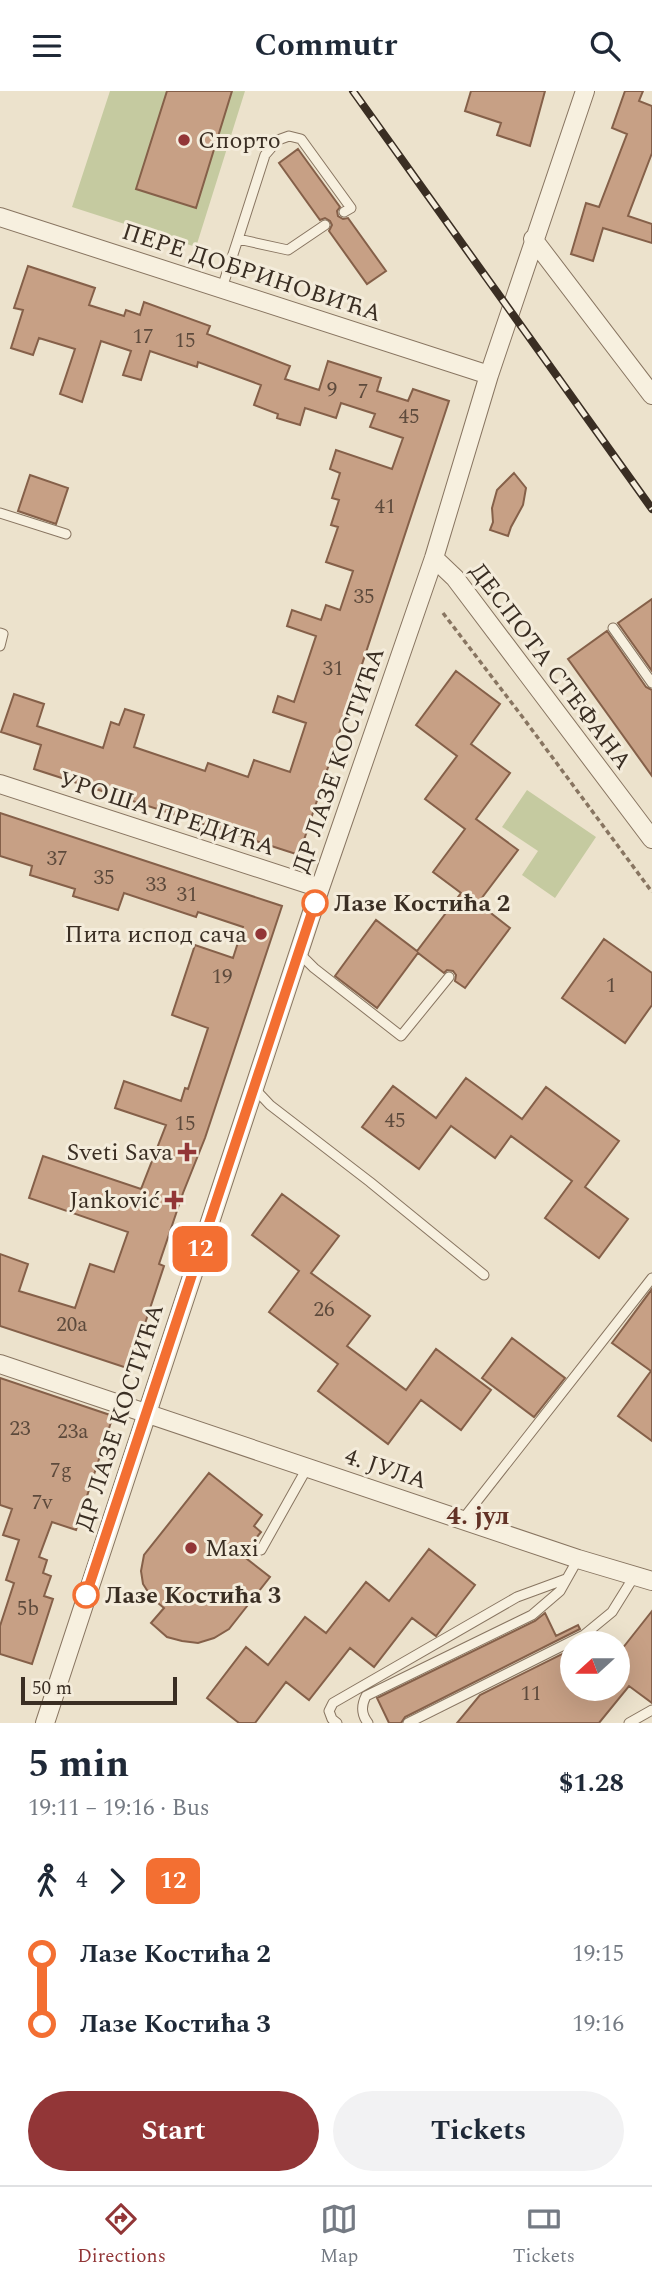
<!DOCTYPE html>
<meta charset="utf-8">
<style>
:root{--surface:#fff;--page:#f2f2f3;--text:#1f2937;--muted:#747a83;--line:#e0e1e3;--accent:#923637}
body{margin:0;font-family:Spectral,serif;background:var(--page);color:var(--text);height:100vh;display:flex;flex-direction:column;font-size:26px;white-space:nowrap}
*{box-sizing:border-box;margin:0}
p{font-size:23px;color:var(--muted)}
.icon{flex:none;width:38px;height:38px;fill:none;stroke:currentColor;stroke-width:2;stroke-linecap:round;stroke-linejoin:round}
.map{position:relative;height:1632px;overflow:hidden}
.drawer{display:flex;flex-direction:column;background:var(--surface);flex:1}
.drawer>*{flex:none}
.badge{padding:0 14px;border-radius:10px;font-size:24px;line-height:46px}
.needle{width:46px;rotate:249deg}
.controls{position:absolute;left:560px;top:1540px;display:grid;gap:14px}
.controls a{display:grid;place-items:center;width:70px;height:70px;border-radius:50%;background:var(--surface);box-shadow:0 7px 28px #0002;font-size:35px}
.scale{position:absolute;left:21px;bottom:18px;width:156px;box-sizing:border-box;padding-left:7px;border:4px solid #3a2e23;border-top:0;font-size:19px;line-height:24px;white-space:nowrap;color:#3a2e23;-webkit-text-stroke:5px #f4ecdb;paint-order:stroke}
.map>.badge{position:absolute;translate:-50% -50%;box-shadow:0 0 0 4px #fff}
.legs{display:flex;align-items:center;gap:10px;height:77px;padding:0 28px;font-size:23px}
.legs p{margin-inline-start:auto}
.head{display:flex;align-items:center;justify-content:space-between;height:119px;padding:0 28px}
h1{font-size:38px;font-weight:700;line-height:52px}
.button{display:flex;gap:14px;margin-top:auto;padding:14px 28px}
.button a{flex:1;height:80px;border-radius:42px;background:var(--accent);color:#fff;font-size:28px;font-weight:700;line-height:80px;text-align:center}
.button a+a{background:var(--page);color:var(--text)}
ul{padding:0 28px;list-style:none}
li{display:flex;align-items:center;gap:24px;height:70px;font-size:26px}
li i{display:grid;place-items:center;width:10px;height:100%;margin:0 9px;background:currentColor}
li i::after{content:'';width:18px;height:18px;margin:-9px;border:5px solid;border-radius:50%;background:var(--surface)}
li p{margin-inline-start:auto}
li:first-child i{background:linear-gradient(#0000 50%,currentColor 0)}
li:last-child i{background:linear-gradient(currentColor 50%,#0000 0)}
header{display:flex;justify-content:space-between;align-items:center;height:91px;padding:0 28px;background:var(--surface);font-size:32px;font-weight:700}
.menu{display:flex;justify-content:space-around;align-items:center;height:98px;border-top:2px solid var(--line);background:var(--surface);font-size:19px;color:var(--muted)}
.menu a{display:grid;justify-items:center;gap:4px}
.menu .on{color:var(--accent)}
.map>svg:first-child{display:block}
.green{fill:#c5caa0}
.building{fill:#c7a085;stroke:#856049;stroke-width:2}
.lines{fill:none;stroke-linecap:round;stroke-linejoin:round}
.service-casing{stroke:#887561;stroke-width:11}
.minor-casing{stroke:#887561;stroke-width:20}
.path{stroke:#887561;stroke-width:3.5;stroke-dasharray:5 3.5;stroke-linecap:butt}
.service{stroke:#f7f0df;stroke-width:9}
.minor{stroke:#f7f0df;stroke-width:18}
.rail-casing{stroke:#3a2e23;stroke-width:8}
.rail{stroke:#f4ecdb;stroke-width:5;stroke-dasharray:16;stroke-linecap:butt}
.line-1-casing{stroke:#fff;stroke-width:16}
.line-1{stroke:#f36f32;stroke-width:10}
.poi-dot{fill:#923637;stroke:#f4ecdb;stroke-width:2.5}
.stop-1-dot{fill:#fff;stroke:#f36f32;stroke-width:3.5}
.labels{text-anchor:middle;stroke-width:6;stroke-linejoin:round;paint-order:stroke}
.number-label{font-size:21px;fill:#5d4a3c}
.poi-label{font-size:24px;fill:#3a2e23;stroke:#f4ecdb;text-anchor:end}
.street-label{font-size:24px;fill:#3a2e23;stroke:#f4ecdb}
.stop-label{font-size:24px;font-weight:bold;fill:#3a2e23;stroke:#f4ecdb;text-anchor:start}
.neighbourhood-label{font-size:26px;font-weight:bold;fill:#633226;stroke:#f4ecdb}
</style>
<header><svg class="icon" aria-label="menu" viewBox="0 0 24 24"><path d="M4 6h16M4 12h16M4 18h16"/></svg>Commutr<svg class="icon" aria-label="search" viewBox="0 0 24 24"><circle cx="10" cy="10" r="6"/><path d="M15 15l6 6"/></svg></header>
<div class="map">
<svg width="652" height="1632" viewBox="0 0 652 1632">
<rect width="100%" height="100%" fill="#ece2cc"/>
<path class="green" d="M 110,0 L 245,0 L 196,156 L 72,116 Z
M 527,699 L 596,746 L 555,807 L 522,784 L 538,760 L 502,736 Z"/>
<path class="building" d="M 167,0 L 232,0 L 196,117 L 136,98 Z
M 471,0 L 545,0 L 530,55 L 497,44 L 501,32 L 465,20 Z
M 625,0 L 643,0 L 639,10 L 652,15 L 652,62 L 628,125 L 652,133 L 652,152 L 603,137 L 593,170 L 571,163 L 586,112 L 599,116 L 627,43 L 612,37 Z
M 298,58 L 340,116 L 337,120 L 338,125 L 343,128 L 348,127 L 386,180 L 367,193 L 329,140 L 332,134 L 330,130 L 325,127 L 320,129 L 279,72 Z
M 28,175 L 95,197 L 89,214 L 124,225 L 126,219 L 140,224 L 144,211 L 210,235 L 207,243 L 290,275 L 285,288 L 319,299 L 328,270 L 381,287 L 377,300 L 408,310 L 413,298 L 449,310 L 299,764 L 34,678 L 41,654 L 1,641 L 14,603 L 44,613 L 37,635 L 103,657 L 111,631 L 119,634 L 125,618 L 144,624 L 134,656 L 205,680 L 208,672 L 248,686 L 254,669 L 290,681 L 306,632 L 273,621 L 278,605 L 294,611 L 316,545 L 287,535 L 292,519 L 321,529 L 326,514 L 340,519 L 353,480 L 326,471 L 338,436 L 331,434 L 339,409 L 332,407 L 340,382 L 330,378 L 336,359 L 392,378 L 403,347 L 370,336 L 375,323 L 341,312 L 336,327 L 305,317 L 300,334 L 277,327 L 278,323 L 254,314 L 261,294 L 198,271 L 197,276 L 150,260 L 141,289 L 123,284 L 131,260 L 101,250 L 82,311 L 60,303 L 75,258 L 39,247 L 33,264 L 11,257 L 23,219 L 14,217 Z
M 514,382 L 526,397 L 523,414 L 511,436 L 508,445 L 490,439 L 493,431 L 492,417 L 497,399 Z
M 30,384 L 68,397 L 56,433 L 18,420 Z
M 652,508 L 652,580 L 618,532 Z
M 607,540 L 646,596 L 652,599 L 652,685 L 568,568 Z
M 456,580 L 500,613 L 471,653 L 510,682 L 476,728 L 518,759 L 478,812 L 510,837 L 465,897 L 455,890 L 456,884 L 453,880 L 447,879 L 444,882 L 418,862 L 377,917 L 335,885 L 376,829 L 417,860 L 461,802 L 433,781 L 465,738 L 425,708 L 457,665 L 416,634 Z
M 0,722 L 282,815 L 205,1047 L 183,1102 L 159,1173 L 164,1175 L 130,1278 L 0,1235 L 0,1163 L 28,1173 L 19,1200 L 75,1217 L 90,1173 L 114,1181 L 128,1141 L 29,1107 L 43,1065 L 141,1098 L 166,1034 L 115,1017 L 124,990 L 181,1010 L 185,997 L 188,998 L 208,937 L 172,924 L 195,854 L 233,867 L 243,836 L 198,821 L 196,826 L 124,802 L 118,819 L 73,805 L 75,798 L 30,784 L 32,775 L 0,765 Z
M 604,848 L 652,882 L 652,914 L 625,952 L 562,907 Z
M 466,987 L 522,1028 L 546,996 L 619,1050 L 585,1096 L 628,1128 L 599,1167 L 545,1127 L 572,1090 L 511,1045 L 495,1067 L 451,1035 L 419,1078 L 362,1036 L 393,995 L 436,1027 Z
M 282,1103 L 339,1145 L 311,1182 L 370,1225 L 347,1255 L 406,1299 L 436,1258 L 491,1299 L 461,1339 L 421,1309 L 388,1353 L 318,1300 L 338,1273 L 269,1221 L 299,1180 L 252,1144 Z
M 652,1198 L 652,1350 L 618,1325 L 651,1280 L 612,1252 Z
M 512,1247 L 565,1287 L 534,1326 L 482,1287 Z
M 0,1287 L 113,1325 L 76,1439 L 52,1431 L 39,1466 L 47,1469 L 43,1482 L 51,1485 L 44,1505 L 53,1508 L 32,1573 L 0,1563 L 0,1535 L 14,1492 L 6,1489 L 19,1449 L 3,1444 L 12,1418 L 0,1414 Z
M 209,1382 L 262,1424 L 254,1435 L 261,1441 L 242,1464 L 270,1486 L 229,1538 L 214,1547 L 198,1552 L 182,1550 L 167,1546 L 151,1532 L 164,1517 L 152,1507 L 143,1493 L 141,1480 L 144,1464 Z
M 429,1458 L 475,1494 L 436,1545 L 412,1527 L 374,1576 L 350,1557 L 309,1609 L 286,1591 L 255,1632 L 239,1632 L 207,1607 L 246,1556 L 268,1574 L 305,1526 L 326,1542 L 366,1491 L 389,1510 Z
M 652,1520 L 652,1612 L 629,1595 L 599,1632 L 457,1632 L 480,1604 L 572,1558 L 572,1598 L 618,1598 L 618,1563 Z
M 545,1522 L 556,1545 L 578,1534 L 580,1538 L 405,1626 L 401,1632 L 389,1632 L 377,1607 L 535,1530 Z"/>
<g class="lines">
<defs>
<path id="service" d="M 238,148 L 265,64 L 278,49 L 289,45 L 301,48 L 351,117 L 344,121
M 222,197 L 238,148 L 288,159 L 325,134
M 0,422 L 66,443
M 613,537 L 652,592
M 0,542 L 3,543 L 0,555
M 299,862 L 314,877 L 401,945 L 449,886
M 254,997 L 270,1014 L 370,1091 L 484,1184
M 463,1428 L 652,1187
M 261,1459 L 307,1377
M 337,1632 L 332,1628 L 329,1620 L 333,1612 L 517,1506 L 566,1488
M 368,1632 C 361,1623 361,1615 366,1605 L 532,1524 L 560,1500 L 578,1468
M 408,1632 L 584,1544 L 612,1521 L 635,1484
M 629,1632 L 652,1619"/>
<path id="minor" d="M 0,126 L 489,284
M 533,148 L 652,304
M 434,467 L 455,487 L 652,748
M 0,693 L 320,797
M 0,1273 L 578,1468 L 652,1490
M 45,1632 L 320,797 L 434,467 L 489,284 L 585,0"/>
</defs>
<use href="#service" class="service-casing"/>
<use href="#minor" class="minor-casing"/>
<path class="path" d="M 443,522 L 524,628 L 652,801"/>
<use href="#service" class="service"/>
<use href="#minor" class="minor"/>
<defs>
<path id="rail" d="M 353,0 L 652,418"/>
</defs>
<use href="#rail" class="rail-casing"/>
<use href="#rail" class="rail"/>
</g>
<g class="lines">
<defs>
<path id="line-1" d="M 86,1504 L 315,812"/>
</defs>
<use href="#line-1" class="line-1-casing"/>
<use href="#line-1" class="line-1"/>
</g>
<g class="poi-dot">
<circle cx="184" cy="49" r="7"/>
<circle cx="261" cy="843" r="7"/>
<path d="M183.5 1050.5h7v7h7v7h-7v7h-7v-7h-7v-7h7z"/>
<path d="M170.5 1098.5h7v7h7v7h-7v7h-7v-7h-7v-7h7z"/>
<circle cx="191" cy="1457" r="7"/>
</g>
<g class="stop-1-dot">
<circle cx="315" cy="812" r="12"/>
<circle cx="86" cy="1504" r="12"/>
</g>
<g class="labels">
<g class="number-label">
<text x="143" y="252">17</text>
<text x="185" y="256">15</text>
<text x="332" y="305">9</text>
<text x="363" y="307">7</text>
<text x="409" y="332">45</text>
<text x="385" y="422">41</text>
<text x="364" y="512">35</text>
<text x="333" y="584">31</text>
<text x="57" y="774">37</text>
<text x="104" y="793">35</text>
<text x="156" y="800">33</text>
<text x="187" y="810">31</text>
<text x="222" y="892">19</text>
<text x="611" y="901">1</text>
<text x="395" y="1036">45</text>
<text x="185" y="1039">15</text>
<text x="324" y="1225">26</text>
<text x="72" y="1240">20a</text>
<text x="20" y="1344">23</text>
<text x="73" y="1347">23a</text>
<text x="61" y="1386">7g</text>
<text x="42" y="1418">7v</text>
<text x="28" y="1524">5b</text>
<text x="531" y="1609">11</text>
</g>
<g class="poi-label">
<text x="198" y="57" text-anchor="start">Спорто</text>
<text x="247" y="851">Пита испод сача</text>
<text x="173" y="1069">Sveti Sava</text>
<text x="160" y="1117">Janković</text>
<text x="205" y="1465" text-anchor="start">Maxi</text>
</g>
<g class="street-label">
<text transform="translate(252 181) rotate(18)" y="8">ПЕРЕ ДОБРИНОВИЋА</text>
<text transform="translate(551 575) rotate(53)" y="8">ДЕСПОТА СТЕФАНА</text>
<text transform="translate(338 669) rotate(-71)" y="8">ДР ЛАЗЕ КОСТИЋА</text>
<text transform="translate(167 722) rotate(18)" y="8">УРОША ПРЕДИЋА</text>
<text transform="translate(119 1326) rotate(-72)" y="8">ДР ЛАЗЕ КОСТИЋА</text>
<text transform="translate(386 1377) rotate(18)" y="8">4. ЈУЛА</text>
</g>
<g class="stop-label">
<text x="334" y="820">Лазе Костића 2</text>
<text x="105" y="1512">Лазе Костића 3</text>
</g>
<g class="neighbourhood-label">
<text x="478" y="1433">4. јул</text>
</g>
</g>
</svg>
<div class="controls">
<a><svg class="needle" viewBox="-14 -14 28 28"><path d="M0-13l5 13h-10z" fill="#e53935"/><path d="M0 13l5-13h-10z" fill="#747a83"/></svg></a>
</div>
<div class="scale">50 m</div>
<b class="badge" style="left:200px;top:1158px;background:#f36f32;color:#fff">12</b>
</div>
<section class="drawer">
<div class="head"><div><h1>5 min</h1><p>19:11 – 19:16 · Bus</p></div><b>$1.28</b></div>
<div class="legs"><svg class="icon" aria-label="walk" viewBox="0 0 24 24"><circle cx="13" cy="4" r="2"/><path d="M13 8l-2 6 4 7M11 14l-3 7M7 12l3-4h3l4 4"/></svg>4<svg class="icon" aria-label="forward" viewBox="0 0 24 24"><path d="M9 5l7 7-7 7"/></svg><b class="badge" style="background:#f36f32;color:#fff">12</b></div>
<ul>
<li><i style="color:#f36f32"></i><b>Лазе Костића 2</b><p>19:15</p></li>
<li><i style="color:#f36f32"></i><b>Лазе Костића 3</b><p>19:16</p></li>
</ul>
<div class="button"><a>Start</a><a>Tickets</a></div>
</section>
<nav class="menu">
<a class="on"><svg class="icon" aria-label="directions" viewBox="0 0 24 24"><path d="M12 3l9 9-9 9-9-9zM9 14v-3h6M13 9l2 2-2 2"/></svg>Directions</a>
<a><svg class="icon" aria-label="map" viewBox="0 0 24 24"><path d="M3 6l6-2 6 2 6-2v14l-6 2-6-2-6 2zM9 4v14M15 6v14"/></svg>Map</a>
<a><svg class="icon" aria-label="tickets" viewBox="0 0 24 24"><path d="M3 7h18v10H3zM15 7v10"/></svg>Tickets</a>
</nav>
